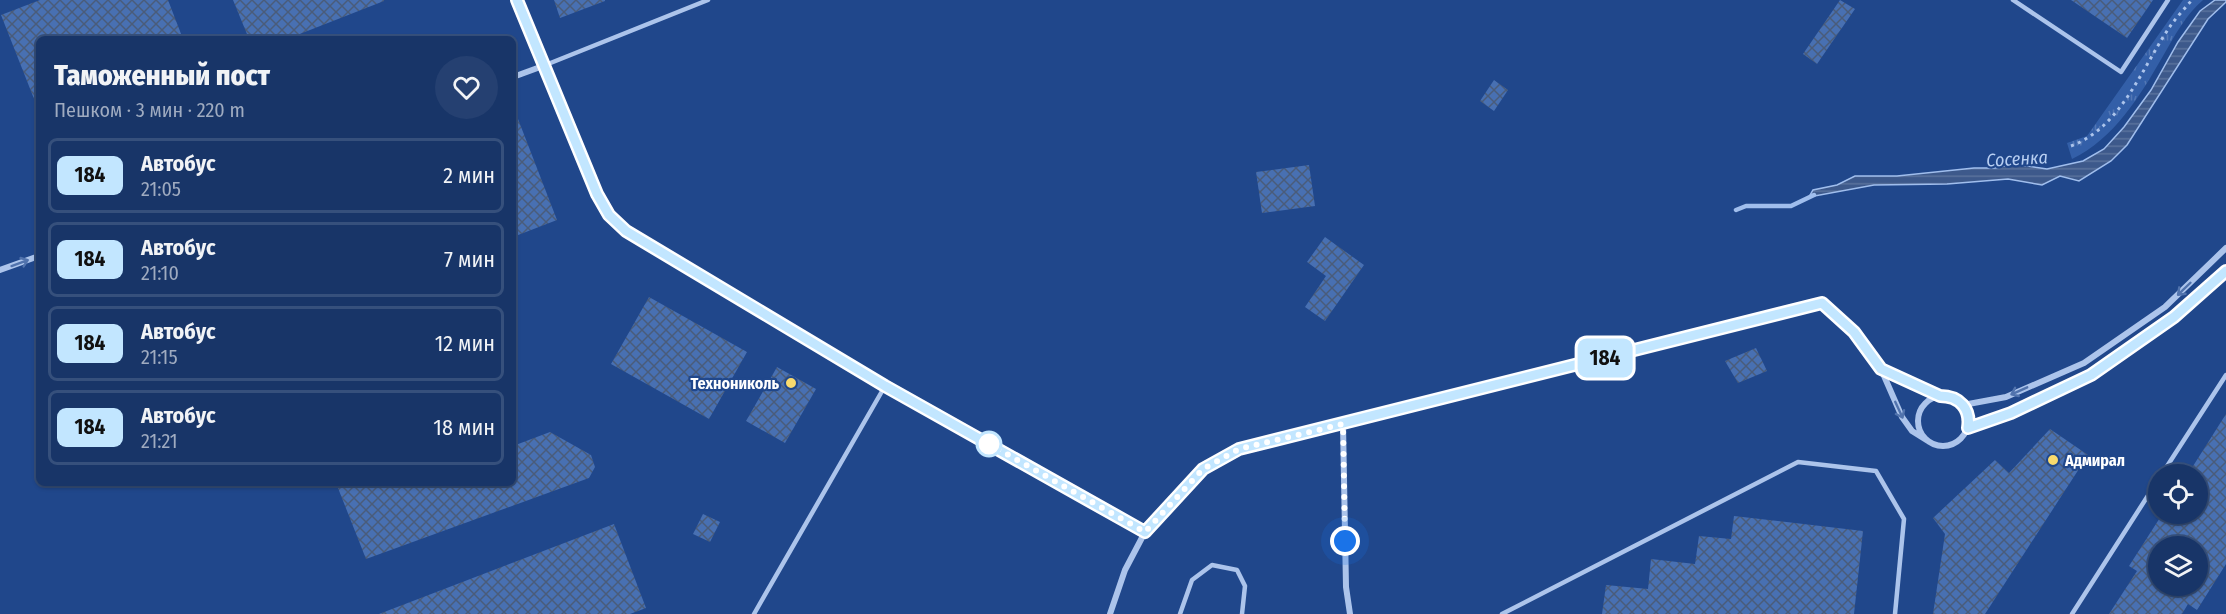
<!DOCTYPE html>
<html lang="ru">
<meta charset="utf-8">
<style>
:root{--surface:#183568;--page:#254071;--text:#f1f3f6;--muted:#9fabc0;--line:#36507c}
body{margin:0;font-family:"Fira Sans Condensed",sans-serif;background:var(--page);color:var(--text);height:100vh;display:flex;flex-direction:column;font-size:22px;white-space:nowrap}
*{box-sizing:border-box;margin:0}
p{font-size:20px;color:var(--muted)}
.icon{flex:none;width:33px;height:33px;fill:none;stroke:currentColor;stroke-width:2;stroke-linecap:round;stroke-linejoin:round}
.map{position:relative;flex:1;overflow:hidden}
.panel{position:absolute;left:36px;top:36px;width:480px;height:450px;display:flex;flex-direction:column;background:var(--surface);border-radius:9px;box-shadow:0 2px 4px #0004,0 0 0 2px var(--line)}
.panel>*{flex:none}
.badge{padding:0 12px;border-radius:9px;font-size:21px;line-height:39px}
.controls{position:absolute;left:2148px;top:464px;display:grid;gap:12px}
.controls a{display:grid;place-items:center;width:60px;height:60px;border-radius:50%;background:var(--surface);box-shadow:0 2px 4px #0004,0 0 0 2px var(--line);font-size:30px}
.you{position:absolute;width:30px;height:30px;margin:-15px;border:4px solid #fff;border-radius:50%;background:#1a73e8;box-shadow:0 0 0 9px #1a73e833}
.map>.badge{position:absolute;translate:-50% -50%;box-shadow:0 0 0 3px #fff}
.round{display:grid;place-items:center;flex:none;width:63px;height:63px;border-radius:32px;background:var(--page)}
.overview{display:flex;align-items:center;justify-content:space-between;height:102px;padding:0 18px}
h1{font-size:28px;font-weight:800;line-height:45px}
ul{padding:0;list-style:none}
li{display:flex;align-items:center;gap:18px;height:75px;margin:0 12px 9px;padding:0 6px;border:3px solid var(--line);border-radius:9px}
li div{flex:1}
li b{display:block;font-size:22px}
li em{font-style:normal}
li .badge{min-width:66px;font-weight:700;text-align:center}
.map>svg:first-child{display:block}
.grass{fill:url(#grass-tufts)}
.water{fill:url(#water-rules);stroke:#a0beed;stroke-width:1.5}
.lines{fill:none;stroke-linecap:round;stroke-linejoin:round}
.stream{stroke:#a0beed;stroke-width:4.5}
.building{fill:url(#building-cross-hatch);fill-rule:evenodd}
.path{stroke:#acc4eb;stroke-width:3;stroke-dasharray:3 4.5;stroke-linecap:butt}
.lane{stroke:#acc4eb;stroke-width:4.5}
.street{stroke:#acc4eb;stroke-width:6}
.oneway{stroke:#5173ad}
.line-casing{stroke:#fff;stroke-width:14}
.line{stroke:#c2e6ff;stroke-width:9}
.walk{stroke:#fff;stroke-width:6;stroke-dasharray:0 10.8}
.poi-dot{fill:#f9da6d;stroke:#20478b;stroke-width:2}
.stop-dot{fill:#fff;stroke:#c2e6ff;stroke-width:3}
.labels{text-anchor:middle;stroke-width:4.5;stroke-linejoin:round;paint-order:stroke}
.poi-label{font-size:16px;font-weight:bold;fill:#fff;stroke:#20478b;text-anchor:end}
.water-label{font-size:18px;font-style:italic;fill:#b8cff2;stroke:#20478b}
</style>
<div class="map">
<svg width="2226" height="614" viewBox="0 0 2226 614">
<defs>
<pattern id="grass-tufts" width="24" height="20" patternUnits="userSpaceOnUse" patternTransform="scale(1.5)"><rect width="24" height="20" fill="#335fa8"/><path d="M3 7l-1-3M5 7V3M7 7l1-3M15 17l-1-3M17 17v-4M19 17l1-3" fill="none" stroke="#5277b5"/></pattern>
<pattern id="water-rules" width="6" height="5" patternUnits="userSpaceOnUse" patternTransform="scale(1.5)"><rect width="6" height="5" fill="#3d598b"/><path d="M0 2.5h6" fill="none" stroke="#5a729c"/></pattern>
<pattern id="building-cross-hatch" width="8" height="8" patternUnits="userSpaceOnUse" patternTransform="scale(1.5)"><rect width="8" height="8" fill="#4870b2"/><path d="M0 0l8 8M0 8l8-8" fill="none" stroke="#4a5c7a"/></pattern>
</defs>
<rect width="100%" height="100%" fill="#20478b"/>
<path class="grass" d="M 2183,0 L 2203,0 C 2186,14 2174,37 2163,56 C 2140,96 2114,139 2072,159 L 2067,143 L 2087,136 Z"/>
<path class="water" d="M 2215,0 L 2226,0 L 2226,2 L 2208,19 L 2127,145 L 2111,161 L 2079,181 L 2060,176 L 2042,185 L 2008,179 L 1947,184 L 1874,185 L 1809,197 L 1813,190 L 1837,185 L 1855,176 L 1897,176 L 1974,168 L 1995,168 L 2014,164 L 2047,169 L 2083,161 L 2104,149 L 2124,127 L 2151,90 L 2178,42 L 2200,11 Z"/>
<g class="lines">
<path class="stream" d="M 1736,210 L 1746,206 L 1791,206 L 1814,195"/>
</g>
<path class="building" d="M 40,0 L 168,0 L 183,39 L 39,39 L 38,109 L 1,15 Z
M 233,0 L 384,0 L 384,1 L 287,39 L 249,39 Z
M 554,0 L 605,0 L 605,1 L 560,18 Z
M 1840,0 L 1855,9 L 1817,64 L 1803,54 Z
M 2071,0 L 2153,0 L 2127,38 Z
M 1494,80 L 1508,90 L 1494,111 L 1480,101 Z
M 513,106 L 557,220 L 513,237 Z
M 1309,165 L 1315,206 L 1262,213 L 1256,172 Z
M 1325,237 L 1364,265 L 1325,321 L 1305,307 L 1326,276 L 1307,262 Z
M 649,297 L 747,352 L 709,419 L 611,364 Z
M 1756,348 L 1767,371 L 1738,383 L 1725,361 Z
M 777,367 L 816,389 L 785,443 L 746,421 Z
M 2226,414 L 2226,564 L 2197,610 L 2188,604 L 2182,614 L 2109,614 L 2137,571 L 2129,566 L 2163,513 L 2198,513 L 2198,474 L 2188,474 ZM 2158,546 L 2198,546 L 2198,585 L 2158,585 Z
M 2050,429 L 2088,455 L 1985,614 L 1933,614 L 1945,534 L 1933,518 L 1995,460 L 2009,473 Z
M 550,432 L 591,455 L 595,467 L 589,478 L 366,559 L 336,483 L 513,483 L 513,446 Z
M 703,514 L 720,522 L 710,542 L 693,534 Z
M 1734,516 L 1863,531 L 1854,614 L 1602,614 L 1606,585 L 1648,589 L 1651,559 L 1695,564 L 1699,536 L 1731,539 Z
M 614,524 L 646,608 L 630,614 L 379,614 Z"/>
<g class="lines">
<path class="path" d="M 2071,146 C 2122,127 2142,67 2171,25 C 2177,17 2185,8 2192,0"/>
<path class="lane" d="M 2013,0 L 2121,72 L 2168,0
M 543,66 L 708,0
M 2162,474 L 2226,375
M 754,614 L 885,386
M 1180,614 L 1192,580 L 1212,565 L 1237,570 L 1245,586 L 1242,614
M 1502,614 L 1798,462 L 1876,471 L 1904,519 L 1895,614
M 2072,614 L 2158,480"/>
<path class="street" d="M 517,0 L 597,194 L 609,215 L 626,231 L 885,386 L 1145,532
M 513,77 L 543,66
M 0,270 L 39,256
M 1881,369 L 1940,396
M1918 421a25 25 0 1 1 50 0a25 25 0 1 1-50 0Z
M 1963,405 L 2006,397 L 2084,363 L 2165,307 L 2226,248
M 1343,424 L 1346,587 L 1350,614
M 1968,428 L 2011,413 L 2091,375 L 2174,317 L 2226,271
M 1110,614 L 1125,570 L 1145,532 L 1203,469 L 1239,449 L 1822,303 L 1854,332 L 1881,369 L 1902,417 L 1912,431 L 1928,441"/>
</g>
<defs><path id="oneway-shaft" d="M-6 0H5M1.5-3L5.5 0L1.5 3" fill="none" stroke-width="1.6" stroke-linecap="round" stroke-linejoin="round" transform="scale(1.5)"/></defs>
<g class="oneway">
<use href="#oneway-shaft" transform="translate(20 263) rotate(-20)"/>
<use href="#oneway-shaft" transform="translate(2184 289) rotate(136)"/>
<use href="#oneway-shaft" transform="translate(2019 391) rotate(156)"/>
<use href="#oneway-shaft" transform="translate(1899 410) rotate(65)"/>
</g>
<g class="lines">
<defs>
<path id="line" d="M 517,0 L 597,194 L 609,215 L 626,231 L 885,386 L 1145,532 L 1203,469 L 1239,449 L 1822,303 L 1854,332 L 1881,369 L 1940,396 C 1960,396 1971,409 1968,428 L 2011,413 L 2091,375 L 2174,317 L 2226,271"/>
</defs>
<use href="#line" class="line-casing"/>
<use href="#line" class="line"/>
<path class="walk" d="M 989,444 L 1145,532 L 1203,469 L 1239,449 L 1343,424 L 1345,541"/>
</g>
<g class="poi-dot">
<circle cx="791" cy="383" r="6"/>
<circle cx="2053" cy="460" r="6"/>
</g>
<circle class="stop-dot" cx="989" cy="444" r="12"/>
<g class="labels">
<g class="poi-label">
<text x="779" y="389">Технониколь</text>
<text x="2065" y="466" text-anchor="start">Адмирал</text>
</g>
<g class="water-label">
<text transform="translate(2017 159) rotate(-3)" y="6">Сосенка</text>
</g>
</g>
</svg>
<div class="controls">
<a><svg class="icon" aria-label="locate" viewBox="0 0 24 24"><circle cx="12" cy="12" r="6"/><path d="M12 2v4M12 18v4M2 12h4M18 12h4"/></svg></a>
<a><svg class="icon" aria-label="layers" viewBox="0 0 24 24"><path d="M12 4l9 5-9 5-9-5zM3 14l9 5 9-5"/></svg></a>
</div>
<div class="you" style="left:1345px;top:541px"></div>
<b class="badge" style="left:1605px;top:358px;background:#c2e6ff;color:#111">184</b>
<section class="panel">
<div class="overview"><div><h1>Таможенный пост</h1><p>Пешком · 3 мин · 220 m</p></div><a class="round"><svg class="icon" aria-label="heart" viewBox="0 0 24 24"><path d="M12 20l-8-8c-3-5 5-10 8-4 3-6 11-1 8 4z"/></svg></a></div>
<ul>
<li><span class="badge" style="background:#c2e6ff;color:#111">184</span><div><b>Автобус</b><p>21:05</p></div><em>2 мин</em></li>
<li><span class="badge" style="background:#c2e6ff;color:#111">184</span><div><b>Автобус</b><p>21:10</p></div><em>7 мин</em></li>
<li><span class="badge" style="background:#c2e6ff;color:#111">184</span><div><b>Автобус</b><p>21:15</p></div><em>12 мин</em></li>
<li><span class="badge" style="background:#c2e6ff;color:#111">184</span><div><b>Автобус</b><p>21:21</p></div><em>18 мин</em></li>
</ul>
</section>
</div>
